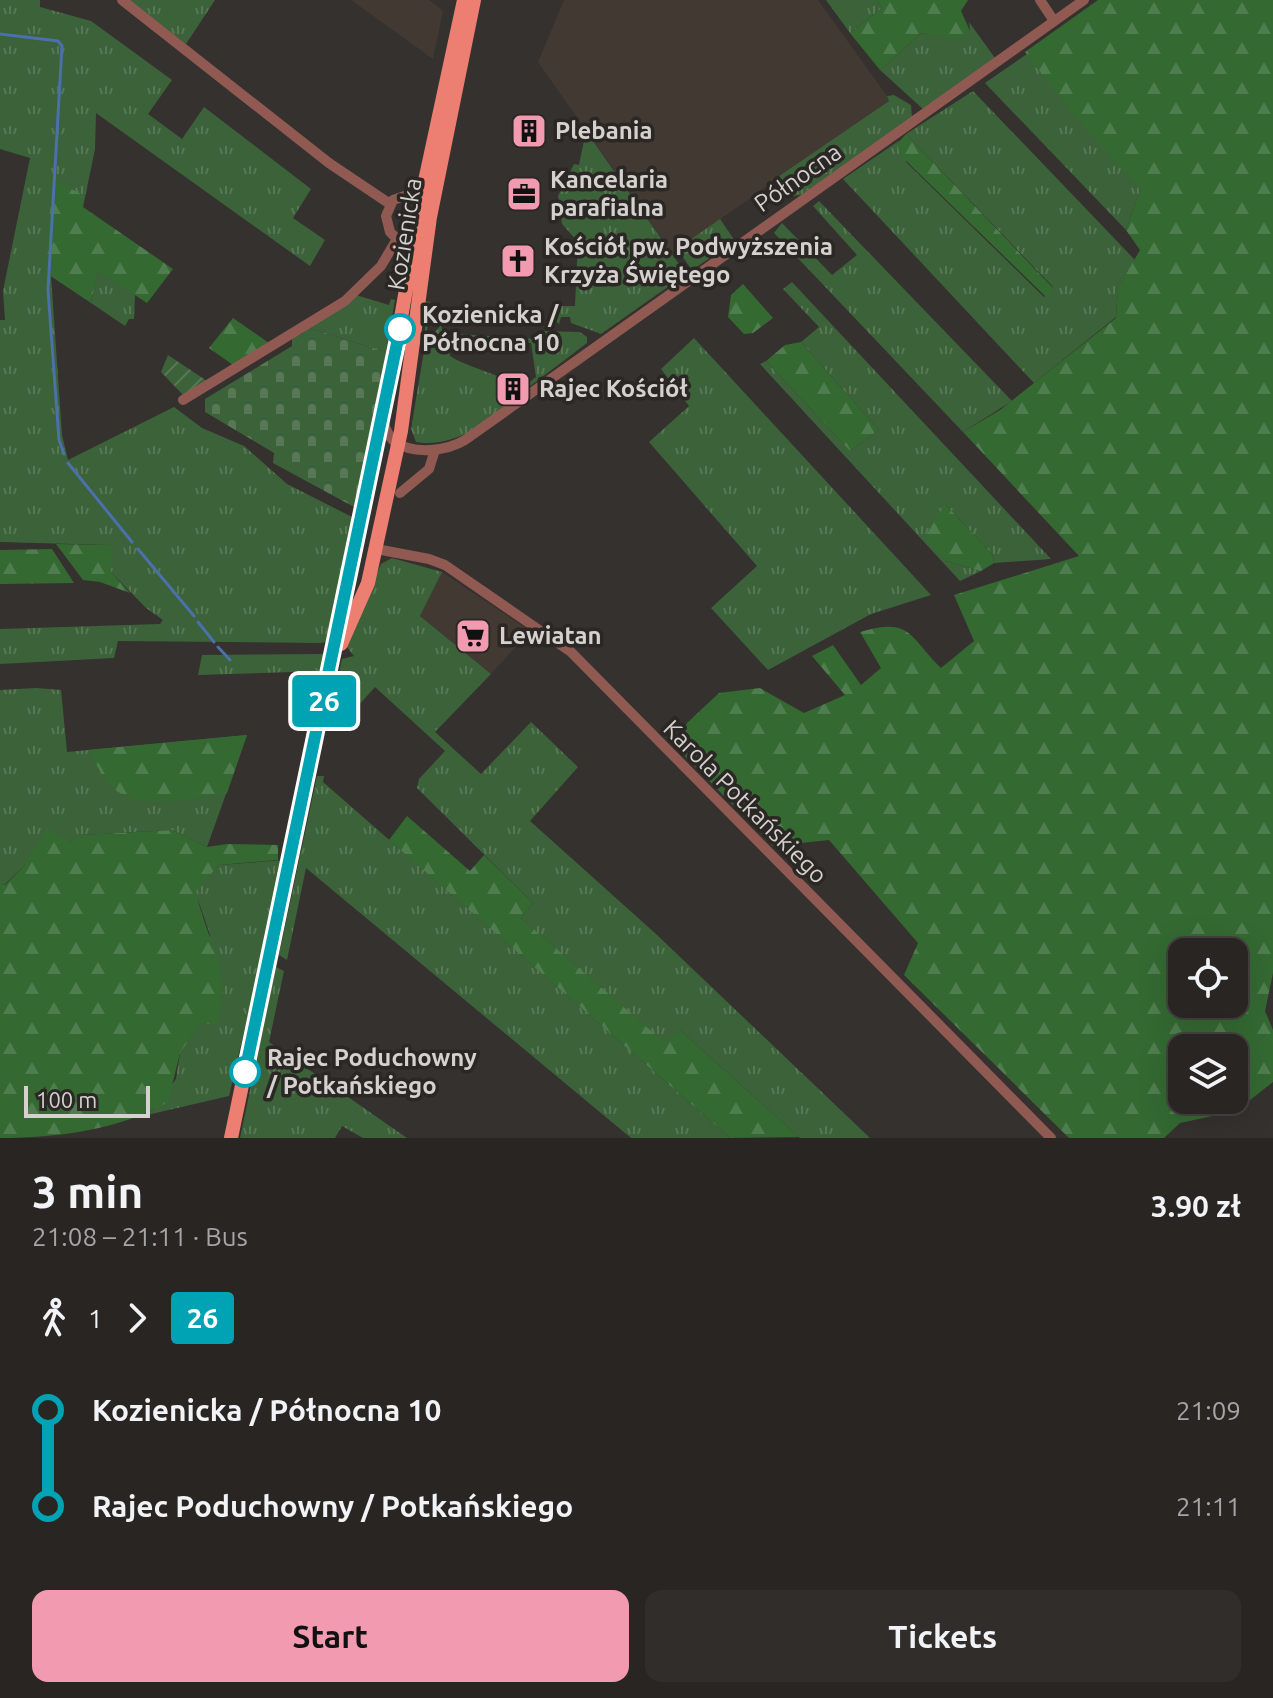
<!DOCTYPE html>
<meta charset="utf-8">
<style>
:root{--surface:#282522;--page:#302d2a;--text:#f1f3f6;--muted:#a5a5a5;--line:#444240;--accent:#f29ab0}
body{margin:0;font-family:Ubuntu,sans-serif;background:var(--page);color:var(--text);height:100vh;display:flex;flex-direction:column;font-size:30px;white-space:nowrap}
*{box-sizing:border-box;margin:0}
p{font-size:26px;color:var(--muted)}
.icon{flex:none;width:44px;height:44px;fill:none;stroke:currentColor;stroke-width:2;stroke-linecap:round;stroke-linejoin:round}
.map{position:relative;height:1138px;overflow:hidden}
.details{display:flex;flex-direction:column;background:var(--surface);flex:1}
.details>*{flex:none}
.badge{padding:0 16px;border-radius:6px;font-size:28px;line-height:52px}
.controls{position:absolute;left:1168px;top:938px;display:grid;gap:16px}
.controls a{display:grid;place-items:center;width:80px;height:80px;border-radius:16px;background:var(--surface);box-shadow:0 8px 32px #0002,0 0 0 2px var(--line);font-size:40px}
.scale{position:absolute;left:24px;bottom:20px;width:126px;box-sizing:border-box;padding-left:8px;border:4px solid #d4d1cf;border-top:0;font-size:22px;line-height:28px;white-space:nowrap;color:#d4d1cf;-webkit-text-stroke:6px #2b2724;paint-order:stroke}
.map>.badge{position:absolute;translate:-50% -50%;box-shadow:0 0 0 4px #fff}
.legs{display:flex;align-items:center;gap:12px;height:88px;padding:0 32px;font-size:26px}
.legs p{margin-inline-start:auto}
.overview{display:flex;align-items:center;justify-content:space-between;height:136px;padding:0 32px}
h1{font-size:44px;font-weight:600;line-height:60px}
.button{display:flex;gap:16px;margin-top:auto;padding:16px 32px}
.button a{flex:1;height:92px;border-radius:16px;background:var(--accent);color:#111;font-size:32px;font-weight:600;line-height:92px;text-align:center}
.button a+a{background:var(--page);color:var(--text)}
ul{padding:0 32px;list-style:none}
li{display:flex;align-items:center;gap:28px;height:96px;font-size:30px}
li i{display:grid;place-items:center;width:12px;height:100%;margin:0 10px;background:currentColor}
li i::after{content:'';width:20px;height:20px;margin:-10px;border:6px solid;border-radius:50%;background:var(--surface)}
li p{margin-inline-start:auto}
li:first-child i{background:linear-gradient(#0000 50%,currentColor 0)}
li:last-child i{background:linear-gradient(currentColor 50%,#0000 0)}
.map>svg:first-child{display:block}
.built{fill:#423932}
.grass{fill:url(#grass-tufts)}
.forest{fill:url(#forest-firs);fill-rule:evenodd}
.cemetery{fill:url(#cemetery-stones)}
.garden{fill:url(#garden-furrows)}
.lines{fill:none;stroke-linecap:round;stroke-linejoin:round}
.stream{stroke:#4b70ab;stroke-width:3}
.minor{stroke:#905a53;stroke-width:10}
.major{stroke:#ec7e72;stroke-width:14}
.line-1-casing{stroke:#fff;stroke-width:18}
.line-1{stroke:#00a3b4;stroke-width:12}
.stop-1-dot{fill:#fff;stroke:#00a3b4;stroke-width:4}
.labels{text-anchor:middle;stroke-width:7;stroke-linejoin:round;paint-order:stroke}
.poi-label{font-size:24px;font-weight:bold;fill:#d4d1cf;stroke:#2b2724;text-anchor:start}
.street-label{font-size:24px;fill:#d4d1cf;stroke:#2b2724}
.stop-label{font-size:24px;font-weight:bold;fill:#d4d1cf;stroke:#2b2724;text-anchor:start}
</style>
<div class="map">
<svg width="1273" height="1138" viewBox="0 0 1273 1138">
<defs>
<pattern id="grass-tufts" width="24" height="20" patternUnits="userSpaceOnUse" patternTransform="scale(2)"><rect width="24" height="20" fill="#3c623a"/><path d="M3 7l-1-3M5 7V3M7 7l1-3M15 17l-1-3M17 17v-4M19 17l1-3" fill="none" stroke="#577755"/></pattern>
<pattern id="forest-firs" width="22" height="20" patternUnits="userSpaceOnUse" patternTransform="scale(2)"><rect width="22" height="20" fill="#346932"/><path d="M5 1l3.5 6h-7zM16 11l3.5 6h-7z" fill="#507d4f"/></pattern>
<pattern id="cemetery-stones" width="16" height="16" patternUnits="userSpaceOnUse" patternTransform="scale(2)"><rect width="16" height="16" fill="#3c623a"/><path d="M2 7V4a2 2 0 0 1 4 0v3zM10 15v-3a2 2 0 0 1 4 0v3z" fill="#577755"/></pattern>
<pattern id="garden-furrows" width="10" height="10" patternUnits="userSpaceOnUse" patternTransform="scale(2)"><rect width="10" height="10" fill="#3c623a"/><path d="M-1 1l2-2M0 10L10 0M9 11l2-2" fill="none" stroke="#577755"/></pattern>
</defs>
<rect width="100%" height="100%" fill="#35312e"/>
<path class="built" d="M 351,0 L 429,0 L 443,11 L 433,59 Z
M 564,0 L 818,0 L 890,100 L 672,253 L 538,62 Z
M 442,572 L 530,631 L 491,674 L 420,616 Z"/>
<path class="grass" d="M 0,0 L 40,0 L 40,7 L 91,21 L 172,80 L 148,114 L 182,139 L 204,107 L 311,189 L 293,218 L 325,240 L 310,266 L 96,113 L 95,149 L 83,207 L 46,272 L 51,276 L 62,435 L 68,460 L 174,407 L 202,428 L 244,446 L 287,484 L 352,517 L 332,640 L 321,643 L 118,641 L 114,658 L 0,664 L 0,629 L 160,624 L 163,620 L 146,608 L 111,572 L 110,545 L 0,542 L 0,320 L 5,320 L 3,291 L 30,158 L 0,149 Z
M 129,0 L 215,0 L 186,44 Z
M 826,0 L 877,0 L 882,8 L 850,33 Z
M 969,22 L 995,58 L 923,109 L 880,70 L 921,33 L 937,36 L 970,31 Z
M 1027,54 L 1140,190 L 1126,230 L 985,83 Z
M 973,91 L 1135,260 L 1118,288 L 1116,317 L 1034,383 L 843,179 L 900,140 L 897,144 L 907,163 L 1044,297 L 1053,287 L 906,134 Z
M 894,95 L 911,105 L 912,118 L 801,195 L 792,196 L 775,179 L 889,101 L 887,96 Z
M 586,131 L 686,274 L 601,334 L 571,323 L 570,317 L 561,317 L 559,324 L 553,319 L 553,306 L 575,306 L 578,242 L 562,224 L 558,196 L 574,164 L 579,165 Z
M 819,201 L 1012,401 L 963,432 L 774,233 L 782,223 L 832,275 L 857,255 L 813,206 Z
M 720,219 L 735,241 L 692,270 L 677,249 Z
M 98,270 L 135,295 L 134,319 L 129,319 L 125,326 L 91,303 Z
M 792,282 L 1051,559 L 994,563 L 992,554 L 945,504 L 945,561 L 981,571 L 960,581 L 760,364 L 766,361 L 850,451 L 879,430 L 801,342 L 819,327 L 783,289 Z
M 356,295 L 389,305 L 391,299 L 395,300 L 386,352 L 306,327 Z
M 425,301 L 430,302 L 427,331 L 435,332 L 441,325 L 442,333 L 455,334 L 539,339 L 542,331 L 580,332 L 587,337 L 587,343 L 529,387 L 527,384 L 536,377 L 531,343 L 448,343 L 450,356 C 467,368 512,376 519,392 C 499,420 451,449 416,442 L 411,429 L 425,345 Z
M 694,338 L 931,595 L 871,614 L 768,670 L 711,608 L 757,566 L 649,442 L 689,406 L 661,369 Z
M 392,558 L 442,572 L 420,616 L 491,674 L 435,732 L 481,774 L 531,722 L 578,767 L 530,821 L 656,934 L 870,1138 L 800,1138 L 680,1030 L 665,1044 L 521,918 L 533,903 L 417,788 L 419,779 L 445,751 L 375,687 L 349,716 L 333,701 L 342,659 L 354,656 L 346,646 L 381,564 Z
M 325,654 L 323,671 L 198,675 L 202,655 Z
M 36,688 L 61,690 L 67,752 L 247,735 L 207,847 L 172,830 L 82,835 L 70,843 L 38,846 L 24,866 L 4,885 L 0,884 L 0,690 Z
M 317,776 L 324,776 L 323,782 L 730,1138 L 631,1138 L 306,868 L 287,960 L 279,955 Z
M 284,860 L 229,1096 L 134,1118 L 153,1110 L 176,1079 L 180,1053 L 201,1022 L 210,935 L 195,891 L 219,865 Z
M 276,967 L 284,971 L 269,1042 L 407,1138 L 363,1138 L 342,1126 L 335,1138 L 240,1138 Z"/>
<path class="forest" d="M 877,0 L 968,0 L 961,11 L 970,31 L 953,40 L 921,33 L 880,70 L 850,33 L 882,8 Z
M 1098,0 L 1273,0 L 1273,973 L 1265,1011 L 1273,1030 L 1273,1082 L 1236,1111 L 1180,1123 L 1164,1138 L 1069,1138 L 904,975 L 918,943 L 829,840 L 773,846 L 678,749 L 687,723 L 719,693 L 760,688 L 804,713 L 845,695 L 812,656 L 833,645 L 861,685 L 881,668 L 860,632 C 912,617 908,636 941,668 L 974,641 L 954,595 L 1079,556 L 963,432 L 1000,410 L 1116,318 L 1118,288 L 1140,250 L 1126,230 L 1140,190 L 1070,110 L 1025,52 ZM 1182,952 L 1234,952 L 1234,1004 L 1182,1004 ZM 1182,1048 L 1234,1048 L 1234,1100 L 1182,1100 Z
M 906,134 L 1053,288 L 1047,298 L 900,155 L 897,144 Z
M 52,179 L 81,194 L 83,207 L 173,269 L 147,303 L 98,271 L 91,303 L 46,273 Z
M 743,284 L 773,318 L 753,333 L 744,334 L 728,317 L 731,295 Z
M 233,318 L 269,343 L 233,365 L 209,348 Z
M 801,342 L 879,430 L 850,451 L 766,361 L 785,345 Z
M 945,504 L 992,554 L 994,563 L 981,571 L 945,561 L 924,538 Z
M 56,544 L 111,545 L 111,572 L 130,593 L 100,582 L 83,580 Z
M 52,549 L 74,583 L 0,584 L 0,550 Z
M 247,735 L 227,793 C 196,797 151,809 122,794 C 106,786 97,764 88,750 Z
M 407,816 L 470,871 L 484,855 L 533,903 L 521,918 L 665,1043 L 680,1030 L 799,1137 L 730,1138 L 389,840 Z
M 48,827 L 70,843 L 81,835 L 172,830 L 207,847 L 227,844 L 278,845 L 278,860 L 219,865 L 196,891 C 206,942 235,972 216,1025 L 201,1023 L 180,1053 L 168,1102 C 119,1130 56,1138 0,1138 L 0,884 L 5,885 L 24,866 Z"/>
<path class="cemetery" d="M 306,327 L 386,352 L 354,507 L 273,463 L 274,453 L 205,412 L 205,399 L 292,346 L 292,334 L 302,334 Z"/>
<path class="garden" d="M 168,355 L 207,381 L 183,395 L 161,372 Z"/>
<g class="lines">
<path class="stream" d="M 0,34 L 58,41 L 62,46 L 48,290 L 59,440 L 64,454
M 68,463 L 132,542
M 138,549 L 194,616
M 198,622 L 214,642
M 218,647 L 230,660"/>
<path class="minor" d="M 122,0 L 329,163 L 390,204
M 1040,0 L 1054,21
M 413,255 L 390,232 L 386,216 L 393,200 L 419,191 L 424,183
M 183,400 L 345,301 L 381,266 L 397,239
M 382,419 C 385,427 388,437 395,442 C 414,455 447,451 465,440 L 1084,0
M 400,493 L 429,469 L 435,450
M 376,549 L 429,559 L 445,565 L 571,652 L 1051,1138"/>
<path class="major" d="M 341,644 L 368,583 L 401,431 L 430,217 L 474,0
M 231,1138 L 395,352 L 425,181 L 464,0"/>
</g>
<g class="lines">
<defs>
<path id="line-1" d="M 245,1072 L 400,329"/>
</defs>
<use href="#line-1" class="line-1-casing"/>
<use href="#line-1" class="line-1"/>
</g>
<defs>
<symbol id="building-square" viewBox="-11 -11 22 22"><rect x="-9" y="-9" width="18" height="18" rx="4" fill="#f29ab0" stroke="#2b2724"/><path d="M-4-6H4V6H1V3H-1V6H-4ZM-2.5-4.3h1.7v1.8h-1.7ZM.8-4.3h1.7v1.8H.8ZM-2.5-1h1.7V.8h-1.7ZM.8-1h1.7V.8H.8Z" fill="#111"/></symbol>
<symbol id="office-square" viewBox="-11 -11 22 22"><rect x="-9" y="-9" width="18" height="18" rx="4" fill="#f29ab0" stroke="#2b2724"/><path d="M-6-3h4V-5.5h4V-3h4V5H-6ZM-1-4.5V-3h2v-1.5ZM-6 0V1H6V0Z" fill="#111"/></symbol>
<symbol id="church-square" viewBox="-11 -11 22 22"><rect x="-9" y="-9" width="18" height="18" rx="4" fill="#f29ab0" stroke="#2b2724"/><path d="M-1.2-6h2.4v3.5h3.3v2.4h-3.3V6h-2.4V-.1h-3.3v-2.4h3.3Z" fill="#111"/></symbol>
<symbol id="supermarket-square" viewBox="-11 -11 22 22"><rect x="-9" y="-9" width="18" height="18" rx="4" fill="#f29ab0" stroke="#2b2724"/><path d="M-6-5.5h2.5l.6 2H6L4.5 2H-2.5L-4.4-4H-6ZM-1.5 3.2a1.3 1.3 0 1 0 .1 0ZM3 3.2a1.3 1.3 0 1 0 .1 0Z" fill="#111"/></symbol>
</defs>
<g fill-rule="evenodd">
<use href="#building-square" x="509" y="111" width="40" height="40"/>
<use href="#office-square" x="504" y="174" width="40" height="40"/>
<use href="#church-square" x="498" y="241" width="40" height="40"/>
<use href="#building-square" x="493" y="369" width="40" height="40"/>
<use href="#supermarket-square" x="453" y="616" width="40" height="40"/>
</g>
<g class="stop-1-dot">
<circle cx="400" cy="329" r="14"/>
<circle cx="245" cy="1072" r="14"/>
</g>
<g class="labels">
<g class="poi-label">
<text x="555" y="139">Plebania</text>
<text x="550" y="188">Kancelaria<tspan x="550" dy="28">parafialna</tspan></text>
<text x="544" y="255">Kościół pw. Podwyższenia<tspan x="544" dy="28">Krzyża Świętego</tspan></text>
<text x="539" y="397">Rajec Kościół</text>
<text x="499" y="644">Lewiatan</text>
</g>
<g class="street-label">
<text transform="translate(798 178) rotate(-35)" y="8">Północna</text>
<text transform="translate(405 234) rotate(-81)" y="8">Kozienicka</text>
<text transform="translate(745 802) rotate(45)" y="8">Karola Potkańskiego</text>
</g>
<g class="stop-label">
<text x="422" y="323">Kozienicka /<tspan x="422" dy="28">Północna 10</tspan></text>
<text x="267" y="1066">Rajec Poduchowny<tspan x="267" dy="28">/ Potkańskiego</tspan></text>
</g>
</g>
</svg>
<div class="controls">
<a><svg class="icon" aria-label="locate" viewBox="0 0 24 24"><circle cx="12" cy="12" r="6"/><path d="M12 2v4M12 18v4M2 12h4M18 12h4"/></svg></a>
<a><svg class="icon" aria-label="layers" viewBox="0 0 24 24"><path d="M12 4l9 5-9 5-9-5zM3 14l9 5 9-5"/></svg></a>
</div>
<div class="scale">100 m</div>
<b class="badge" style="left:324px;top:701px;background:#00a3b4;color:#fff">26</b>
</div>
<section class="details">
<div class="overview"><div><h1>3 min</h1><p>21:08 – 21:11 · Bus</p></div><b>3.90 zł</b></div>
<div class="legs"><svg class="icon" aria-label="walk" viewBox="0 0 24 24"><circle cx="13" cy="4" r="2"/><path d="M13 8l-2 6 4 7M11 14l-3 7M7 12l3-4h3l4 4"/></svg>1<svg class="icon" aria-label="forward" viewBox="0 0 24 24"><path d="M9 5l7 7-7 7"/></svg><b class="badge" style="background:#00a3b4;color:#fff">26</b></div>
<ul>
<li><i style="color:#00a3b4"></i><b>Kozienicka / Północna 10</b><p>21:09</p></li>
<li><i style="color:#00a3b4"></i><b>Rajec Poduchowny / Potkańskiego</b><p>21:11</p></li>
</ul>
<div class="button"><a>Start</a><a>Tickets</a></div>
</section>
